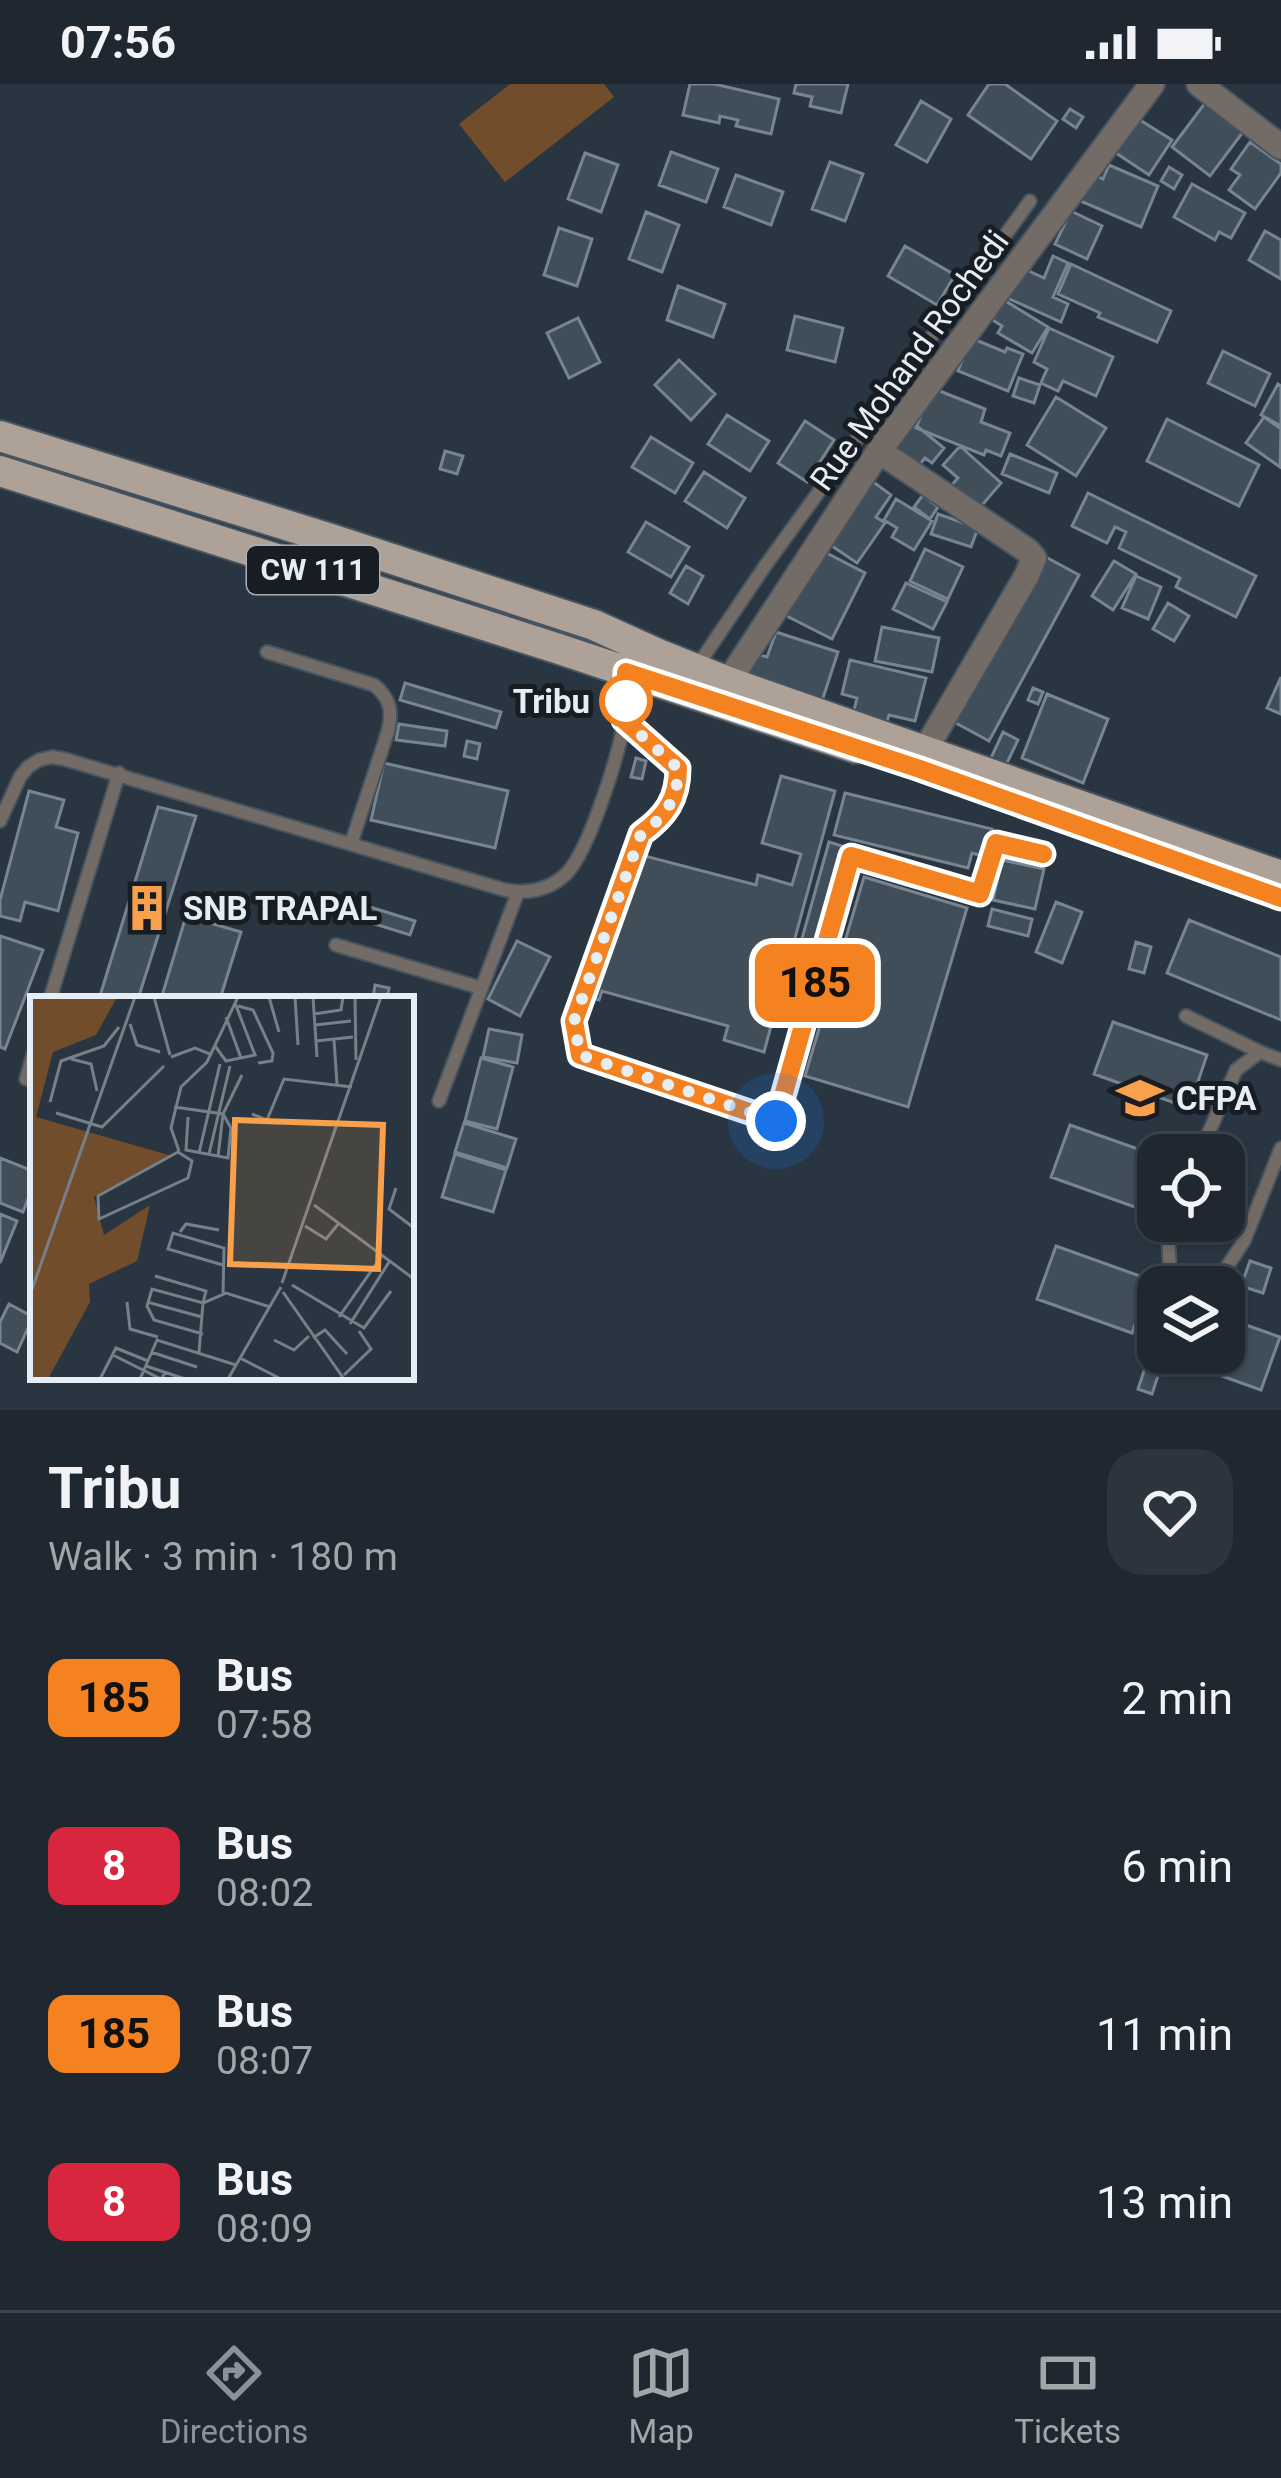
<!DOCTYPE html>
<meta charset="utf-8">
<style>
:root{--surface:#1f2831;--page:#2c343d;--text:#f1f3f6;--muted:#a1a6ab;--line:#3c444d;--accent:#8c9099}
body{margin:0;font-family:Roboto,sans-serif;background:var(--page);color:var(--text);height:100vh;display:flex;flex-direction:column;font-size:45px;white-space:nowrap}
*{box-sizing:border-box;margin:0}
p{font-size:39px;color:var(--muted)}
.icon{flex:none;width:66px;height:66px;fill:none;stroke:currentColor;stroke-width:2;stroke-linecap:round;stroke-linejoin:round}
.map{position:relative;height:1326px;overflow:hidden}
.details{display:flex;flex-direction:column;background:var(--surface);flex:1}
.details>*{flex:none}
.badge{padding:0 24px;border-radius:18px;font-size:42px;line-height:78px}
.controls{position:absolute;left:1137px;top:1050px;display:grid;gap:24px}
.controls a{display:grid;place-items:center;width:108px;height:108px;border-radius:24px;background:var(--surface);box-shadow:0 3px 9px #0004,0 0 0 3px var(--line);font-size:60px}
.you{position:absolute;width:60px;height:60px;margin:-30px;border:9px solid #fff;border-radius:50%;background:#1a73e8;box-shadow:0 0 0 18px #1a73e833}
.map>.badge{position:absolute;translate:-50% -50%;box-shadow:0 0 0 6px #fff}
.round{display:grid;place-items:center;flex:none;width:126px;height:126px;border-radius:36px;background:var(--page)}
.summary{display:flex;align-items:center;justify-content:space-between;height:204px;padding:0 48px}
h1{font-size:57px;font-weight:700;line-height:90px}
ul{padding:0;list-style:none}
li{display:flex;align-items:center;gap:36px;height:168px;padding:0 48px}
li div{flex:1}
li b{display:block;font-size:45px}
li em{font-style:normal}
li .badge{min-width:132px;font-weight:700;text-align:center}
.status{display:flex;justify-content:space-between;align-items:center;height:84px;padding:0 60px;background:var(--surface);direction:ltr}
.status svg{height:33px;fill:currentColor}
.dock{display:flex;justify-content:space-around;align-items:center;height:168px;border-top:3px solid var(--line);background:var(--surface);font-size:33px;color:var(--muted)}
.dock a{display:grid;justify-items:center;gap:6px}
.dock .active{color:var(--accent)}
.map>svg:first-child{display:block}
.green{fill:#724d2b}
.building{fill:#404e59;stroke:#778592;stroke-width:3}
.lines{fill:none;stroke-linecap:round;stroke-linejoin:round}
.service-casing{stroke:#47535e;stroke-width:16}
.minor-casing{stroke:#47535e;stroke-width:28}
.primary-casing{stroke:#47535e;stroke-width:34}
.service{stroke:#726b66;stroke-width:12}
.minor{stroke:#726b66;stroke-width:24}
.primary{stroke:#aea197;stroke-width:30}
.line-casing{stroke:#fff;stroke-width:27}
.line{stroke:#f58220;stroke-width:18}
.walk{stroke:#e6eef5;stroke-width:12;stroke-dasharray:0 21.6}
.stop-dot{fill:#fff;stroke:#f58220;stroke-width:6}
.labels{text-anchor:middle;stroke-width:10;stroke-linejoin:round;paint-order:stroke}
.shield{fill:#171d22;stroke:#a8afb6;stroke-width:3}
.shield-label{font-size:30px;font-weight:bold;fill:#e6eef5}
.street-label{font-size:33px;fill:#e6eef5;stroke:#171d22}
.stop-label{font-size:33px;font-weight:bold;fill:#e6eef5;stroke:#171d22;text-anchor:end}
.poi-label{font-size:33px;font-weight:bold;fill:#e6eef5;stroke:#171d22;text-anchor:start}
.inset-road{fill:none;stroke:#758089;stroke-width:3}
.view{fill:#f9a04c;fill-opacity:0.15;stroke:#f9a04c;stroke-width:6}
.inset-edge{fill:none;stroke:#e6eef5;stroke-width:6}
</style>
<div class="status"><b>07:56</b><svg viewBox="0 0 49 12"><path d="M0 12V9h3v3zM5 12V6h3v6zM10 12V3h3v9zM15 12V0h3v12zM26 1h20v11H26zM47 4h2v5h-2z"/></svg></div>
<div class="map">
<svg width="1281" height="1326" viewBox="0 0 1281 1326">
<rect width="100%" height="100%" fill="#293641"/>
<path class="green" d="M 510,0 L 604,0 L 614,13 L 505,98 L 459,40 Z"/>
<path class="building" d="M 690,0 L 714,0 L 779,15 L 771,50 L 736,42 L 738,36 L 720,32 L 719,39 L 683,31 Z
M 796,0 L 848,0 L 841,29 L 810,22 L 812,13 L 794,9 Z
M 989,0 L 1005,0 L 1057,37 L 1031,75 L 968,31 Z
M 921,17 L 951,35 L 927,78 L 896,61 Z
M 1205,19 L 1243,48 L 1210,92 L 1172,63 Z
M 1070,25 L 1083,33 L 1076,44 L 1063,35 Z
M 1135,33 L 1172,56 L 1149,91 L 1113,67 Z
M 1250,58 L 1281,80 L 1281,89 L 1255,125 L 1229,106 L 1240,91 L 1231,85 Z
M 671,68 L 718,85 L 706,118 L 659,101 Z
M 585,69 L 618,81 L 601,128 L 568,115 Z
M 830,78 L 863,90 L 845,137 L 812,125 Z
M 1109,81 L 1158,102 L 1141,143 L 1078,116 L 1090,89 L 1103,95 Z
M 1169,83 L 1182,91 L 1174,105 L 1161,97 Z
M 736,91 L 783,108 L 771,141 L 724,123 Z
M 1192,100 L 1245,129 L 1231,154 L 1219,148 L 1215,156 L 1174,133 Z
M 1071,127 L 1102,142 L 1087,175 L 1055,160 Z
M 646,128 L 679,141 L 662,188 L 629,175 Z
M 559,144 L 592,155 L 577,202 L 544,191 Z
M 1265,147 L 1281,156 L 1281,195 L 1249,176 Z
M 905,162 L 955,191 L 937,221 L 888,192 Z
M 1053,172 L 1068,179 L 1053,213 L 1068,220 L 1061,238 L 1005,213 L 1018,182 L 1044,194 Z
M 1071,180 L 1171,227 L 1157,258 L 1098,233 L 1100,229 L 1058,210 Z
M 678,202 L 725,220 L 713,253 L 667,236 Z
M 999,213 L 1048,243 L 1032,269 L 998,249 L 1002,242 L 988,233 Z
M 795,232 L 843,244 L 835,278 L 787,266 Z
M 578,234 L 600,278 L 569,294 L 547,249 Z
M 1049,244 L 1113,273 L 1096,312 L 1063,297 L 1058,307 L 1041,299 L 1047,285 L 1034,278 Z
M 971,254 L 1005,268 L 1007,264 L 1023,270 L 1008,307 L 958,287 Z
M 1223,267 L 1270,290 L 1255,322 L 1208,299 Z
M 679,276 L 715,310 L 691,336 L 655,301 Z
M 1019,294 L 1040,301 L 1034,319 L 1013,312 Z
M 1278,300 L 1281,302 L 1281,342 L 1261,331 Z
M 932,304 L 985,325 L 981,338 L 1010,349 L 1001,372 L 986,366 L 984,371 L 916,344 Z
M 1056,313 L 1106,344 L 1076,392 L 1027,361 Z
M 727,331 L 769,357 L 750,387 L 708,360 Z
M 1264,333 L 1281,345 L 1280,383 L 1246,359 Z
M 1167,335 L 1259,381 L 1239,422 L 1147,377 Z
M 805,337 L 834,356 L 807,398 L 778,379 Z
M 912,338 L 944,364 L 932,379 L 925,374 L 914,387 L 889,367 Z
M 651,353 L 693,379 L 675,409 L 632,383 Z
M 960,362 L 1001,399 L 977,427 L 950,403 L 958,394 L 943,381 Z
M 445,367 L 463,372 L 457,390 L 440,385 Z
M 1010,370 L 1057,389 L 1049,409 L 1002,390 Z
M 704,388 L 745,414 L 727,444 L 685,417 Z
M 872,397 L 891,411 L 876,433 L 885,439 L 857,479 L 829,460 Z
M 1088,409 L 1256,492 L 1236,533 L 1176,503 L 1180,494 L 1119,464 L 1126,448 L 1115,443 L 1107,459 L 1072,442 Z
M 923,411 L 938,423 L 930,435 L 914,423 Z
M 896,415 L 932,437 L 914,466 L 892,453 L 897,444 L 884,436 Z
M 938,430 L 978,444 L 971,463 L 931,450 Z
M 646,438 L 689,463 L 671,493 L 628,468 Z
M 817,464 L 865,489 L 832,555 L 781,529 Z
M 925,465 L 963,483 L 948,515 L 910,497 Z
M 1044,472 L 1079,491 L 989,657 L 954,638 Z
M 1114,477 L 1136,490 L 1113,526 L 1092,512 Z
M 686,482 L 703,492 L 688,520 L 670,509 Z
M 1136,492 L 1161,503 L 1148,535 L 1122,524 Z
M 906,499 L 947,518 L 933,545 L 893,525 Z
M 1168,519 L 1189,532 L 1174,557 L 1153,545 Z
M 882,543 L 939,554 L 932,588 L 875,577 Z
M 776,548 L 838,568 L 822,617 L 746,593 L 754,569 L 767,573 Z
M 850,576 L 926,594 L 915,637 L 889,631 L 887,638 L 853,630 L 857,614 L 842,610 Z
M 1281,593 L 1281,630 L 1267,624 Z
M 405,599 L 501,628 L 496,644 L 400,616 Z
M 1033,604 L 1043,608 L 1038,620 L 1028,616 Z
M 1047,610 L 1108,635 L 1083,699 L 1022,674 Z
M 399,640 L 447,647 L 445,662 L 396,656 Z
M 1003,648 L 1018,656 L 1005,683 L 990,676 Z
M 467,657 L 480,660 L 477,675 L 464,672 Z
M 636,674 L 646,677 L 642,695 L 631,693 Z
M 384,679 L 508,707 L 495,764 L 371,736 Z
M 781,692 L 835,707 L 764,968 L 724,956 L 728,942 L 602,907 L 599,916 L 595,915 L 645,772 L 756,801 L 758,791 L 792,801 L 801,770 L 762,759 Z
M 29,707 L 64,716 L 56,743 L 78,749 L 58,827 L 25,818 L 20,837 L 0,832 L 0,816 Z
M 845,709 L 992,745 L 986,773 L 972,769 L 968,784 L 834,751 Z
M 158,723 L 196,732 L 138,915 L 99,915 Z
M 829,758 L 842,762 L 809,880 L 796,876 Z
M 1002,776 L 1044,785 L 1035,825 L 993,816 Z
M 864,793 L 967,824 L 908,1023 L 805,992 Z
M 330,811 L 353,817 L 351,827 L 328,820 Z
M 1056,818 L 1082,828 L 1062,879 L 1036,868 Z
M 370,823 L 415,837 L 410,851 L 365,837 Z
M 992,825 L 1032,835 L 1028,852 L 988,842 Z
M 186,832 L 241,848 L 220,915 L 161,915 Z
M 1189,836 L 1281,873 L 1281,936 L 1167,889 Z
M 0,852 L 43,866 L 5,965 L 0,963 Z
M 517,857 L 550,873 L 520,932 L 488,915 Z
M 1136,858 L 1151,863 L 1144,889 L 1129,885 Z
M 375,901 L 389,904 L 387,915 L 373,914 Z
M 1113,938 L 1207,971 L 1189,1024 L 1094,990 Z
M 489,945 L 522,951 L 517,979 L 483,973 Z
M 481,974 L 513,983 L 497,1045 L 465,1037 Z
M 464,1039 L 516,1055 L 507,1084 L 455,1068 Z
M 1070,1041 L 1158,1072 L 1158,1094 L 1146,1127 L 1051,1093 Z
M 455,1070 L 506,1086 L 493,1128 L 442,1113 Z
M 0,1074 L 33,1087 L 33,1102 L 23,1128 L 0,1119 Z
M 0,1130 L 17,1137 L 0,1179 Z
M 1056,1162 L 1151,1196 L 1132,1249 L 1037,1215 Z
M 1250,1177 L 1271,1184 L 1263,1209 L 1241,1202 Z
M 9,1220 L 33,1233 L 17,1268 L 0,1259 L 0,1238 Z
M 1226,1234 L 1280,1253 L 1261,1306 L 1208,1287 L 1214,1269 L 1224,1269 Z
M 1145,1284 L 1159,1289 L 1152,1310 L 1138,1305 Z"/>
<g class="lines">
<defs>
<path id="service" d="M 267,568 L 374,601 C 390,614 393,627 388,647 L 351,760
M 696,584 L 765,482 L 1030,117
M 624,636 L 678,684 C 678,715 666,732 641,750 L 574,937 L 580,971 L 776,1037 L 851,772 L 980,810 L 996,759 L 1044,770
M 0,737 L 20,693 L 28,683 L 39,676 L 52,673 L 64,675 L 505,806 C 528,810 550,806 567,789 C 589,766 619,671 624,637 C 627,621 626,605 625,589
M 336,861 L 481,904
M 50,915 L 119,689
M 1186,932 L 1260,968
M 26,995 L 33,971
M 439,1017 L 518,808
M 1199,1071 L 1236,986 L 1260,968 L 1281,976
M 1174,1137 L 1168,1152 L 1170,1186 L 1196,1201 L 1221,1192 L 1244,1157 L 1281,1064"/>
<path id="minor" d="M 1199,0 L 1281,63
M 879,367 L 1028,467 L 1034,474 L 1027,491 L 924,668
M 728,598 L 879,367 L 1152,0"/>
<path id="primary" d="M 0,352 L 331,455 L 594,541 L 658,570 L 728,598 L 1281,792
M 0,387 L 556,564 L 856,664"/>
</defs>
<use href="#service" class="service-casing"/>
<use href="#minor" class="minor-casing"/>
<use href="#primary" class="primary-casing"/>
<use href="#service" class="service"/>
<use href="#minor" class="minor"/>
<use href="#primary" class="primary"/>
</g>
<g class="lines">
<defs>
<path id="line" d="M 1043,770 L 996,759 L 980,810 L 851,772 L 776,1037 L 580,971 L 574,937 L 641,750 C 666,732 678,715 678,684 L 624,636 L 626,588 L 920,685 L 1281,814"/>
</defs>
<use href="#line" class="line-casing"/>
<use href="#line" class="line"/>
<path class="walk" d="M 626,617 L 624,636 L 678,684 C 678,715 666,732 641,750 L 574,937 L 580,971 L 776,1037"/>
</g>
<defs>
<symbol id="building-bare" viewBox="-9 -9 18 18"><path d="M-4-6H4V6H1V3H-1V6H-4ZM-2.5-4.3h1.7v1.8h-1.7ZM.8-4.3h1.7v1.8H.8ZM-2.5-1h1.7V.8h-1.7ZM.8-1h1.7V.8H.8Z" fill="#f9a04c" stroke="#171d22" stroke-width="2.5" paint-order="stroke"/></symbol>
<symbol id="university-bare" viewBox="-9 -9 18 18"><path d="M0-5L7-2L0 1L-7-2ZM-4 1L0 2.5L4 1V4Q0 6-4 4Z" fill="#f9a04c" stroke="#171d22" stroke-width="2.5" paint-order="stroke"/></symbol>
</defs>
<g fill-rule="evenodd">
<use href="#building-bare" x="114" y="791" width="66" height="66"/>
<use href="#university-bare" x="1107" y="981" width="66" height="66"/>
</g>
<circle class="stop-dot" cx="626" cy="617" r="24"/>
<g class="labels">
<rect class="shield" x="247" y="462" width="132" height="48" rx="9"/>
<g class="shield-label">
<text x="313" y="496">CW 111</text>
</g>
<g class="street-label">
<text transform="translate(909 276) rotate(-54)" y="12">Rue Mohand Rochedi</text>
</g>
<g class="stop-label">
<text x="590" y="629">Tribu</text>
</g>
<g class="poi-label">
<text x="183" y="836">SNB TRAPAL</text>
<text x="1176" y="1026">CFPA</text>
</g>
</g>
<g transform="translate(30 912)">
<rect width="384" height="384" fill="#293641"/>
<path d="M 0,1 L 87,1 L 66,39 L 23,56 L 6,121 L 142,160 L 64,201 L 74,239 L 120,209 L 107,265 L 59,288 L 60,306 L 18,383 L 0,383 Z" fill="#724d2b"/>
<path class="inset-road" d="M 124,1 L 140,59M 239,1 L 249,36M 265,1 L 268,49M 283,1 L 287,61M 325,1 L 326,64M 208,10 L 223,14 L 243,57 L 242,65 L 228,67M 284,18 L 311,14 L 313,1M 196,21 L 211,62M 100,28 L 107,49 L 130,56M 285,29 L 321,25M 304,44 L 307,88M 286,45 L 323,41M 185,50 L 196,65 L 225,59 L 205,7M 141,61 L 165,52 L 180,58M 41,63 L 61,68 L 67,95M 20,106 L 31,65 L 74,50 L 89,31M 144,111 L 193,118 L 201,132 L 198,162 L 156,154 L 158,121M 26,117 L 72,131 L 134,70M 222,118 L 237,124 L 254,83 L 322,91M 149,155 L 141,132 L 151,91 L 177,66 L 208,1M 148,156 L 162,165 L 158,182 L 69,223 L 68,200 ZM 169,157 L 190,68M 179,158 L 200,70M 188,161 L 193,118 L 212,79M 366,192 L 359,213 L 384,232M 284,209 L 384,283M 275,230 L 296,243 L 309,227M 150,236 L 156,228 L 189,234M 193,269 L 138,253 L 143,237 L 194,252 L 193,298M 125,280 L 176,295 L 173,307 L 122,293 L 117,310 L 124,324 L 173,338M 252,287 L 351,1M 262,289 L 334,332 L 361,295M 253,296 L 314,383M 0,299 L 105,1M 97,306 L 100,333 L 128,341M 117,306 L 172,321M 309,321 L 351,261M 320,328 L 359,266M 283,342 L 295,334 L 317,358M 244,344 L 264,354 L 279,340M 121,356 L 167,371M 169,356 L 173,307 L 196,297 L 240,311M 83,359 L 131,383 L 135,377M 210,362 L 251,383M 116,370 L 155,383M 314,379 L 341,353 L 329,335M 70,383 L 86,352 L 118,365M 110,383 L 127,344 L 206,369M 198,383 L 251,291"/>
<path class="view" d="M 205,124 L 353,129 L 348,273 L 200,268 Z"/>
<rect width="384" height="384" class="inset-edge"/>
</g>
</svg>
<div class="controls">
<a><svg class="icon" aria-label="locate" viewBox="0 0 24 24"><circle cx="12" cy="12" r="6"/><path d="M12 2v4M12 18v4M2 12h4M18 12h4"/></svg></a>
<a><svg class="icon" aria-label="layers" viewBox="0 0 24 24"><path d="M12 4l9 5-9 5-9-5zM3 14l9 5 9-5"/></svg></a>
</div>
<div class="you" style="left:776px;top:1037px"></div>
<b class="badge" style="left:815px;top:899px;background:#f58220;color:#111">185</b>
</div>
<section class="details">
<div class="summary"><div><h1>Tribu</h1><p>Walk · 3 min · 180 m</p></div><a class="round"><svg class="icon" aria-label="heart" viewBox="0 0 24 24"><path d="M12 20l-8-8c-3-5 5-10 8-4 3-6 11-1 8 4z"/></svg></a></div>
<ul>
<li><span class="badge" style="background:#f58220;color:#111">185</span><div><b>Bus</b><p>07:58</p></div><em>2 min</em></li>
<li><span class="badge" style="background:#d7263d;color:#fff">8</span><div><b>Bus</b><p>08:02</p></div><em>6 min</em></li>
<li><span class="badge" style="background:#f58220;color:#111">185</span><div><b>Bus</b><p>08:07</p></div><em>11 min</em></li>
<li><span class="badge" style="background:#d7263d;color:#fff">8</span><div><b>Bus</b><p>08:09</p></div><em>13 min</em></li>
</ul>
</section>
<nav class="dock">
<a class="active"><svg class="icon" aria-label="directions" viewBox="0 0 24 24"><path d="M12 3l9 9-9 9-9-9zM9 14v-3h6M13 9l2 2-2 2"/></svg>Directions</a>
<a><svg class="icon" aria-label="map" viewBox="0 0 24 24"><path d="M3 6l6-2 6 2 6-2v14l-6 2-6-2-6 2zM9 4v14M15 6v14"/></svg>Map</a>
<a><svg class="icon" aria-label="tickets" viewBox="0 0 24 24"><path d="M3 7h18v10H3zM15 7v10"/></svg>Tickets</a>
</nav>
